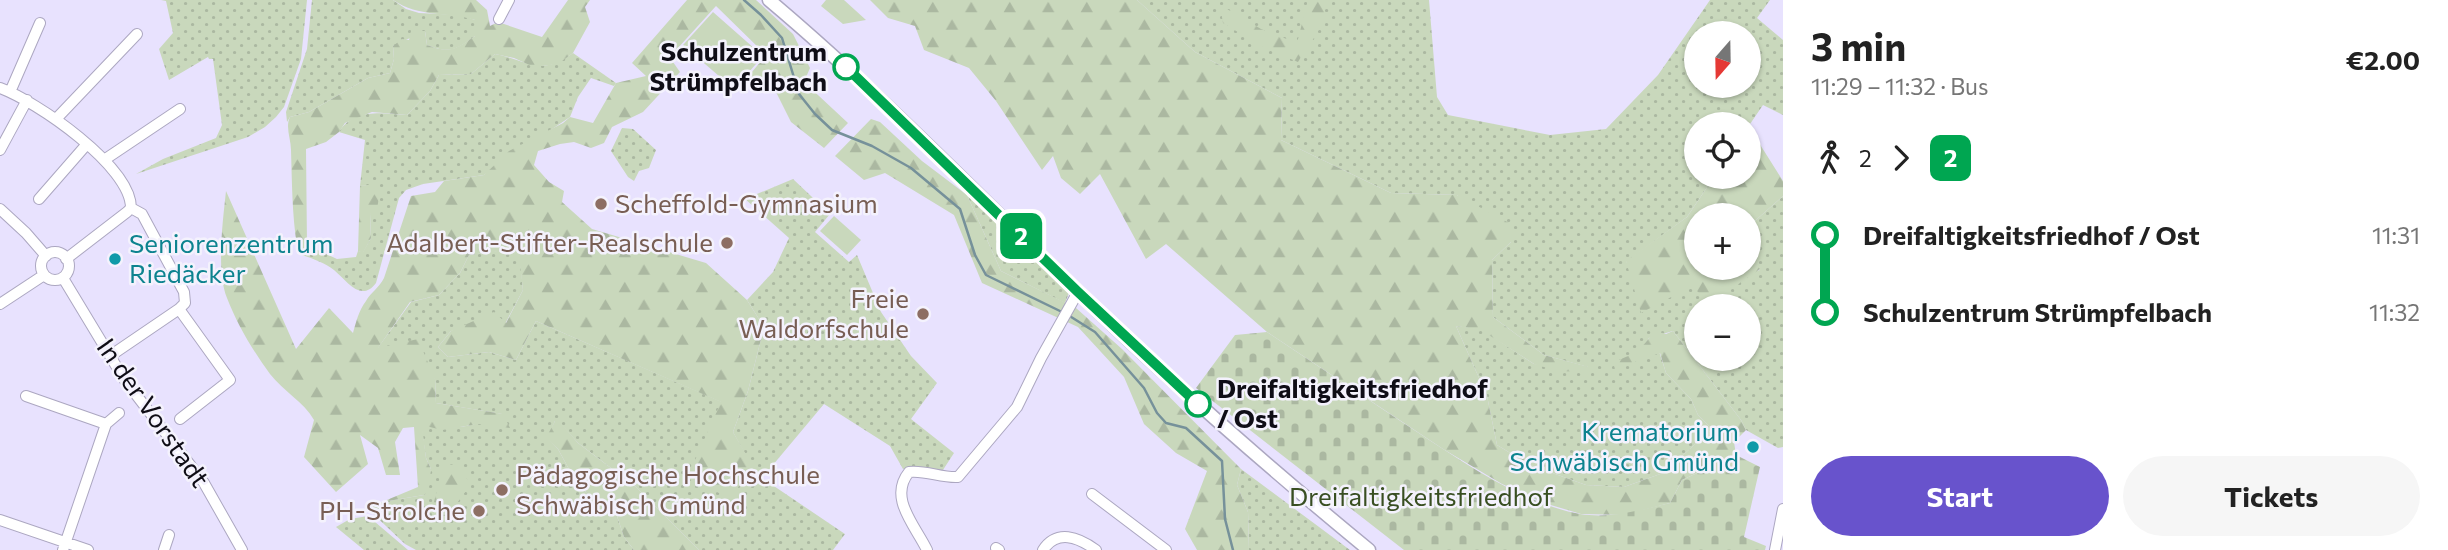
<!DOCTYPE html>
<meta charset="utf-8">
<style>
:root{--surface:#fff;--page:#f6f6f6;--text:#222;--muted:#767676;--accent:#6853cc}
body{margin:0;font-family:Commissioner,sans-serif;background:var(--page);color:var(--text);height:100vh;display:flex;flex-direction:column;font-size:26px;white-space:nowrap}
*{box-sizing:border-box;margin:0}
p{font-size:23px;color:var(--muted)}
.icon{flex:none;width:38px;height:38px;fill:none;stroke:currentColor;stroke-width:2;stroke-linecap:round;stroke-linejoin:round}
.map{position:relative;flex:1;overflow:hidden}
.drawer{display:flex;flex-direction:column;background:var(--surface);width:665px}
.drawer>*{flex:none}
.badge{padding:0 14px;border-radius:10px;font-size:24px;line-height:46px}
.needle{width:46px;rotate:200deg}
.buttons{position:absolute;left:1684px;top:21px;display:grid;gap:14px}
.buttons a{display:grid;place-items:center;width:77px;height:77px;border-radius:50%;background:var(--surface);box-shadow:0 2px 5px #0004;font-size:35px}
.map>.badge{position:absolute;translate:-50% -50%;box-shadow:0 0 0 4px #fff}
.legs{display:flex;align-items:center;gap:10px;height:77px;padding:0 28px;font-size:23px}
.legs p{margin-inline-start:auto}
.overview{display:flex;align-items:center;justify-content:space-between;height:119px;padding:0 28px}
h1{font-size:38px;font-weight:700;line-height:52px}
.action{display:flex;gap:14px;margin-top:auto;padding:14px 28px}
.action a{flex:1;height:80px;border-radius:42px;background:var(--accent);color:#fff;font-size:28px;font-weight:700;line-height:80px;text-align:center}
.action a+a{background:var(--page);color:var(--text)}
ul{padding:0 28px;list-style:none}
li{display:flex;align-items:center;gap:24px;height:77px;font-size:26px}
li i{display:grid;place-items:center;width:10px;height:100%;margin:0 9px;background:currentColor}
li i::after{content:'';width:18px;height:18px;margin:-9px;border:5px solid;border-radius:50%;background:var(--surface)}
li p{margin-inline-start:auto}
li:first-child i{background:linear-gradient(#0000 50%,currentColor 0)}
li:last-child i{background:linear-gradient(currentColor 50%,#0000 0)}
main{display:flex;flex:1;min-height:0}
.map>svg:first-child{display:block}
.grass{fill:url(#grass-dots);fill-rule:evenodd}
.forest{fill:url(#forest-firs)}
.cemetery{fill:url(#cemetery-stones)}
.park{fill:#c9d8bc}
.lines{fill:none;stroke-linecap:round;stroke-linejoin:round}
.stream{stroke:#76919a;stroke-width:2.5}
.minor-casing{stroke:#aca7c1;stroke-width:12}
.major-casing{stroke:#aca7c1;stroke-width:15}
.minor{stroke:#fff;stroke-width:10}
.major{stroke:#fff;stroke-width:12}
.line-1-casing{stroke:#fff;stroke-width:16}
.line-1{stroke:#00a651;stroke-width:10}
.stop-1-dot{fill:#fff;stroke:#00a651;stroke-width:3.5}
.education-dot{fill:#8d6e63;stroke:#f4f2fd;stroke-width:2.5}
.culture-dot{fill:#0f9aa8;stroke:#f4f2fd;stroke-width:2.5}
.labels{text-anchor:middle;stroke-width:5;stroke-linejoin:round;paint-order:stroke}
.stop-label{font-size:26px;font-weight:bold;fill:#0f0d16;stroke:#f4f2fd;text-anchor:end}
.education-label{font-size:26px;fill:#785e54;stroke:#f4f2fd;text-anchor:end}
.culture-label{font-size:26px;fill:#0d838f;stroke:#f4f2fd;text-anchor:start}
.street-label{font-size:26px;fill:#0f0d16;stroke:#f4f2fd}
.park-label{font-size:26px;fill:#394f22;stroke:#f4f2fd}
</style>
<main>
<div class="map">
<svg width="1783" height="550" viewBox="0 0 1783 550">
<defs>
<pattern id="grass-dots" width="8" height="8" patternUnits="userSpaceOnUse" patternTransform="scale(1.75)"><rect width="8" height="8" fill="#c9d8bc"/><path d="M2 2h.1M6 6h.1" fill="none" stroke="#abb8a1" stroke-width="1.8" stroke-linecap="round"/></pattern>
<pattern id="forest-firs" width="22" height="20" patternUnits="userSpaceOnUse" patternTransform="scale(1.75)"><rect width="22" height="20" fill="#c9d8bc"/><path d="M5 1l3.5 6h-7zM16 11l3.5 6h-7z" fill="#abb8a1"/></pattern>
<pattern id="cemetery-stones" width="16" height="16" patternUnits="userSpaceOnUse" patternTransform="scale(1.75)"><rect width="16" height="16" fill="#c9d8bc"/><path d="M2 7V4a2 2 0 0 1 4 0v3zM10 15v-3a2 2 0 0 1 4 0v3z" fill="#abb8a1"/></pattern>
</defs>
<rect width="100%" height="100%" fill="#e8e2fe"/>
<path class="grass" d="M 161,0 L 307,0 L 301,59 L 284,107 L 276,117 L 265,127 L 248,137 L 136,174 L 163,159 L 216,138 L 222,125 L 213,59 L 209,59 L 208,57 L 169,80 L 159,49 L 173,33 L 166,1 Z
M 312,0 L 393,0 L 406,9 L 419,13 L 461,15 L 475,20 L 475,36 C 456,50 450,54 427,45 L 425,31 L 393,46 L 394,59 L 390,73 L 368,78 L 309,112 L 290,117 L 287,122 L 286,112 L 307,49 Z
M 1137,0 L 1429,0 L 1437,97 L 1448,115 L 1550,135 L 1606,129 L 1658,75 L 1710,0 L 1770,0 L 1757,18 L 1783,40 L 1783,115 L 1763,105 L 1748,127 L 1748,124 L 1696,124 L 1696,177 L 1714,177 L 1687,217 L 1626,262 L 1692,285 L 1760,270 L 1748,258 L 1748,227 L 1783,196 L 1783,447 L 1778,448 L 1746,430 L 1741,420 L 1673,331 L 1649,338 L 1645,346 L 1635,355 L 1659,351 L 1666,373 L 1691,399 L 1698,415 L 1712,429 L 1663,473 L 1624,487 L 1586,485 L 1530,465 L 1497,445 L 1487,396 L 1456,326 L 1481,329 L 1534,364 L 1588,367 L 1544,355 L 1493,317 L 1492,260 L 1511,242 L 1457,195 L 1391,193 L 1281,140 L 1282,98 L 1195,52 ZM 1696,33 L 1748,33 L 1748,86 L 1696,86 ZM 1696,306 L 1748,306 L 1748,359 L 1696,359 Z
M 573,53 L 616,83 L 614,86 L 591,78 L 578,97 L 570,117 L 484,175 L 423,184 L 406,190 L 399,198 L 376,283 C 361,303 347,281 334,270 C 325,263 314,259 302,255 L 303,250 L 307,245 L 337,259 L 356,257 L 358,251 L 363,252 L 371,238 L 370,214 L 375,185 L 360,186 L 365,140 L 339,132 C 353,108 383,113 407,115 L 430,91 L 439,75 L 471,74 L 495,54 C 530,61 540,77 573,53 Z
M 622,128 L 633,129 L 656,150 L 649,168 L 639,171 L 634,181 L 628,177 L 611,151 Z
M 793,179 L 830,214 L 815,232 L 849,262 L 857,255 L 881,312 L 911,356 L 937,383 L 911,419 L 954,453 L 941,473 L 924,467 L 903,469 L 890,446 L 824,404 L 762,478 L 845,534 L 833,550 L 699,550 L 636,487 L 578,443 L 559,422 L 555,421 L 547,438 L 558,449 L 576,482 L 593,499 L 602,498 L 615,510 L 624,537 L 634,550 L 416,550 L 405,544 L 367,508 L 382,502 L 424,495 L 431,469 L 426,458 L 421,424 C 457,430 469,428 502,414 L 436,403 L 435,379 L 377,349 L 411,302 L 439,295 L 460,273 L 469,255 L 519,248 L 523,290 L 505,324 L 451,331 L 438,347 L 448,357 L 489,352 L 516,360 L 536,321 L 722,402 L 688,478 L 750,463 L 733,432 L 748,391 L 764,327 L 747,300 L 773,272 L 789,238 L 745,199 Z
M 967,195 L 1069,293 L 1065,303 L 1001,271 Z
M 1241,469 L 1350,550 L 1249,550 L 1248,512 L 1237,485 Z
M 368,516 L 408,550 L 364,550 L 336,527 L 350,519 Z"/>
<path class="forest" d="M 393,0 L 476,0 L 487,10 L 490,26 L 498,22 L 542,37 L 568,0 L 590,0 L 585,7 L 590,22 L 573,53 L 558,64 L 534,67 L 514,58 L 495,54 L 471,74 L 439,75 L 430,91 L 407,115 L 372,112 L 345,123 L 339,132 L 326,142 L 306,149 L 307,245 L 303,250 L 297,246 C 292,214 292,182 291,150 C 291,139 285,127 290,117 L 309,112 L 368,78 L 390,73 L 394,59 L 393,46 L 402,39 L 409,40 L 411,31 L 425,31 L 427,45 C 450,54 456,49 475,36 L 475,20 C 445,11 420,18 393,0 Z
M 687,0 L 756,0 L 793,34 L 810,68 L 804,82 L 848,123 L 824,148 L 791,122 L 774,88 L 768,81 L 760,88 L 747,78 L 766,55 L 716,6 L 677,49 L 673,62 L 680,72 L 643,112 L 612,127 L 604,143 L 591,148 L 574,142 L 560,144 L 538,151 L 534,165 L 549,182 L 564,191 L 562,202 L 592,229 L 706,263 L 747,300 L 764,327 L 748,391 L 733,432 L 751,463 L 732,499 L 687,478 L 721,402 L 536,321 L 516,360 L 489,352 L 448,357 L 438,347 L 451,331 L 494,312 L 506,323 L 523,290 L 518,249 L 469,255 L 460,273 L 439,295 L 410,302 L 378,348 L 418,339 L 435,379 L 436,403 L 503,414 L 510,428 L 478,424 L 442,430 L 422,425 L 426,458 L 431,469 L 429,488 L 424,495 L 382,502 L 418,487 L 414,427 L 403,428 L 395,442 L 400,475 L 386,475 L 378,448 L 360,435 L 368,464 L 336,492 L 304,457 L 314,420 C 304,402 283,391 270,374 C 253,351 237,324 227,298 C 216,271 223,220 226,191 L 296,349 L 329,308 L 353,333 C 356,322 359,310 366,301 C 371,292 379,288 384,278 L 411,196 L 435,192 L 444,181 L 484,175 L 509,151 L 563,123 L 570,117 L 593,123 L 616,83 L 646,76 L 632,63 Z
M 870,0 L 1137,0 L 1195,52 L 1282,98 L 1281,140 L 1391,193 L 1457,195 L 1511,224 L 1511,242 L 1492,260 L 1493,317 L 1544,355 L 1589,367 L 1588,372 L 1557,371 L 1534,364 L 1481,330 L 1456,326 L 1487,396 L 1497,445 L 1530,465 L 1586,485 L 1624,487 L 1663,473 L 1712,429 L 1698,415 L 1691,399 L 1666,373 L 1660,353 L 1615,369 L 1613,362 C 1638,353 1638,352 1655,331 L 1666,334 L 1673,331 L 1741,420 L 1746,430 L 1734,442 L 1736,455 L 1682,480 L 1670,503 L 1624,515 L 1581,514 L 1544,503 L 1502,484 L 1443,449 L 1267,332 L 1166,244 L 1146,259 L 1100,174 L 1080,194 L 1061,178 L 1053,156 L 1042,170 L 996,101 L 969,68 L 924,50 L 915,26 L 888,18 Z
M 1308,0 L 1326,0 C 1325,29 1312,39 1298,62 L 1264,48 L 1223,23 L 1221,11 L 1227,9 L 1261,29 L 1297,43 Z
M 871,119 L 880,122 L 922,161 L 967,195 L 1001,271 L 1076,308 L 1122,349 L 1241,469 L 1237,485 L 1248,512 L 1249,550 L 1197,550 L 1185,529 L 1207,471 L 1176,453 L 1144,424 L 1124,377 L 1078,327 L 982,283 L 954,215 L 885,173 L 864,180 L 835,156 Z
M 1749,127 L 1783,181 L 1783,196 L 1748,227 L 1748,215 L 1696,215 L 1696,268 L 1748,268 L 1748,258 L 1760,269 L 1710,304 L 1692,286 L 1641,313 L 1626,261 L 1687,217 L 1714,177 L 1748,177 Z
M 375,184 L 379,197 L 377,209 L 370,214 L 371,238 L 363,253 L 358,251 L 360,186 Z
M 555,421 L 559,421 L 578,443 L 636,487 L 699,550 L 634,550 L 624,537 L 615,510 L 602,498 L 593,499 L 576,482 L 558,449 L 546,438 Z
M 456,464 L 471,484 L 452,510 L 444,515 L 432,510 L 443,466 Z"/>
<path class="cemetery" d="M 1267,332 C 1313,363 1359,393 1405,424 C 1456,457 1519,503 1580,514 C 1611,519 1640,510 1670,503 L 1682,480 L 1736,455 L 1760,467 L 1744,537 L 1766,546 L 1765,550 L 1404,550 L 1196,388 L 1235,335 Z"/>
<path class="park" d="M 826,0 L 844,0 L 866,20 L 843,24 L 821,6 Z
M 713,12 L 763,56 L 734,89 L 683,45 Z
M 834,216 L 861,240 L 847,255 L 820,231 Z"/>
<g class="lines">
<path class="stream" d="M 744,0 L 761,15 L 782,38 L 799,94 L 815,114 L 832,130 L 872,146 L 911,168 L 960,209 L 975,255 L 986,275 L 1062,312
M 1068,315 L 1095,332 L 1144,388 L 1157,413 L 1166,423 L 1186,428 L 1222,461 L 1225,519 L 1233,550"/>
<defs>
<path id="minor" d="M 499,19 L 509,0
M 0,88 C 36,101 131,166 131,208 L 127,212 L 66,259
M 10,92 L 40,23
M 56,119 L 137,34
M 0,150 L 27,100
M 104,160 L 180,109
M 39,199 L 87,144
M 131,208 L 142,214 L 184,292 L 185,303 L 179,309
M 0,209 L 26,233 L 46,256
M41 266a14 14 0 1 1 28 0a14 14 0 1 1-28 0Z
M 63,278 L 124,379 L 204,483 L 242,550
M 0,304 L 44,275
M 110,356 L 179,309 L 230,380 L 180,419
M 26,396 L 106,424
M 1092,494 L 1166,550
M 0,520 L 88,550
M 996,548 L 999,550
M 63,550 L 106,424 L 119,413
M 164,550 L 169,535
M 927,550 C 915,525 888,498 909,472 C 926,470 941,478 958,477 L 1017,407 L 1041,358 L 1078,292
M 1043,550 C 1057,529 1078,537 1096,550
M 1775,550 L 1783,509"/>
<path id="major" d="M 769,0 C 877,91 975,192 1076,290 C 1170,381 1268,467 1369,550"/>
</defs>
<use href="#minor" class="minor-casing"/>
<use href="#major" class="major-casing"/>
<use href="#minor" class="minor"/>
<use href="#major" class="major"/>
</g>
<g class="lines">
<defs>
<path id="line-1" d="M 846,67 L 1078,292 L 1198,404"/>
</defs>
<use href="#line-1" class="line-1-casing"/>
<use href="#line-1" class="line-1"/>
</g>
<g class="stop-1-dot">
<circle cx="846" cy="67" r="12"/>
<circle cx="1198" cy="404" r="12"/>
</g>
<g class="education-dot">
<circle cx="601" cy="204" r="7"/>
<circle cx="727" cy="243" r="7"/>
<circle cx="923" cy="314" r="7"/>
<circle cx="502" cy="490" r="7"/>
<circle cx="479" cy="511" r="7"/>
</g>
<g class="culture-dot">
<circle cx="115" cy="259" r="7"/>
<circle cx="1753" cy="447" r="7"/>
</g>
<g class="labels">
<g class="stop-label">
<text x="827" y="61">Schulzentrum<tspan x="827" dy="30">Strümpfelbach</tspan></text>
<text x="1217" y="398" text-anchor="start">Dreifaltigkeitsfriedhof<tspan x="1217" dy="30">/ Ost</tspan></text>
</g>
<g class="education-label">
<text x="615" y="213" text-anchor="start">Scheffold-Gymnasium</text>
<text x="713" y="252">Adalbert-Stifter-Realschule</text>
<text x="909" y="308">Freie<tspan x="909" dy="30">Waldorfschule</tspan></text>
<text x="516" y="484" text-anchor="start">Pädagogische Hochschule<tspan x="516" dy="30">Schwäbisch Gmünd</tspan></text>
<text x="465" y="520">PH-Strolche</text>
</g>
<g class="culture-label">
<text x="129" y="253">Seniorenzentrum<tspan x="129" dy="30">Riedäcker</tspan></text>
<text x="1739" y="441" text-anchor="end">Krematorium<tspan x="1739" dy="30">Schwäbisch Gmünd</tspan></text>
</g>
<g class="street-label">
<text transform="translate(153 413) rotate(55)" y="9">In der Vorstadt</text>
</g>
<g class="park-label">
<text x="1421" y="506">Dreifaltigkeitsfriedhof</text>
</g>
</g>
</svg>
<div class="buttons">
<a><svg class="needle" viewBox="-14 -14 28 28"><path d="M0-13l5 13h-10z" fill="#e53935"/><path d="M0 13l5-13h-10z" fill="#767676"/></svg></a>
<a><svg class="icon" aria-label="locate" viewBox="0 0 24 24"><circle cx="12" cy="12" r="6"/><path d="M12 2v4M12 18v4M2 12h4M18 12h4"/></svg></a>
<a>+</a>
<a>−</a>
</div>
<b class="badge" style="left:1021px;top:236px;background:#00a651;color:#fff">2</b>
</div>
<section class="drawer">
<div class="overview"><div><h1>3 min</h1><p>11:29 – 11:32 · Bus</p></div><b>€2.00</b></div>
<div class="legs"><svg class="icon" aria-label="walk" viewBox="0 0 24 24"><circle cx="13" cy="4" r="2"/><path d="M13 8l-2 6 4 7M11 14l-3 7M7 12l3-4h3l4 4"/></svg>2<svg class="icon" aria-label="forward" viewBox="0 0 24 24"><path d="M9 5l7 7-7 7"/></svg><b class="badge" style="background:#00a651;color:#fff">2</b></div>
<ul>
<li><i style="color:#00a651"></i><b>Dreifaltigkeitsfriedhof / Ost</b><p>11:31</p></li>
<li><i style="color:#00a651"></i><b>Schulzentrum Strümpfelbach</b><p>11:32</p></li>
</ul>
<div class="action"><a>Start</a><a>Tickets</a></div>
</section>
</main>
